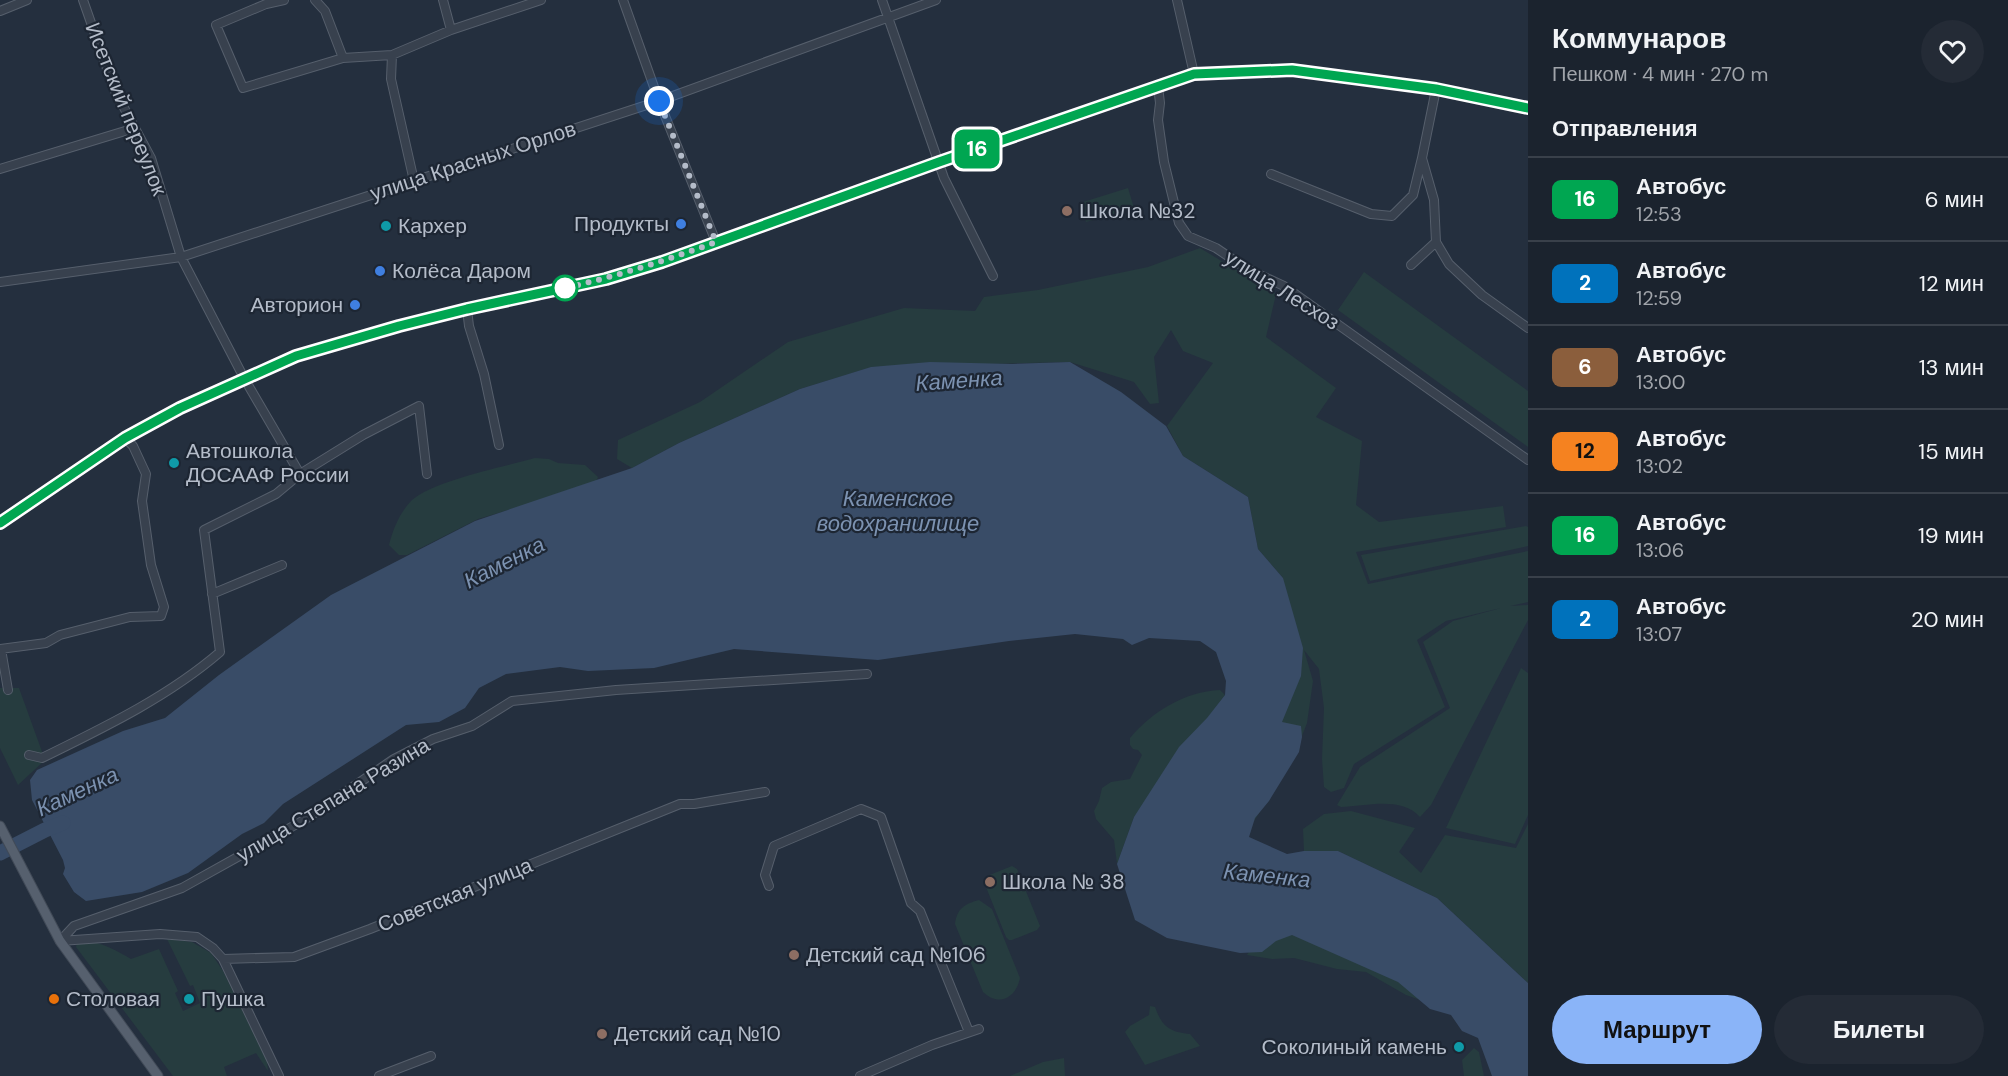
<!DOCTYPE html>
<html lang="ru">
<meta charset="utf-8">
<style>
:root{--surface:#1b232e;--page:#242b36;--text:#f1f3f6;--muted:#a0a4aa;--line:#39404a;--accent:#8ab4f8}
body{margin:0;font-family:"DM Sans",sans-serif;background:var(--page);color:var(--text);height:100vh;display:flex;flex-direction:column;font-size:22px;white-space:nowrap}
*{box-sizing:border-box;margin:0}
p{font-size:20px;color:var(--muted)}
.icon{flex:none;width:33px;height:33px;fill:none;stroke:currentColor;stroke-width:2;stroke-linecap:round;stroke-linejoin:round}
.map{position:relative;flex:1;overflow:hidden}
.sheet{display:flex;flex-direction:column;background:var(--surface);width:480px}
.sheet>*{flex:none}
.badge{padding:0 12px;border-radius:9px;font-size:21px;line-height:39px}
.you{position:absolute;width:30px;height:30px;margin:-15px;border:4px solid #fff;border-radius:50%;background:#1a73e8;box-shadow:0 0 0 9px #1a73e833}
.map>.badge{position:absolute;translate:-50% -50%;box-shadow:0 0 0 3px #fff}
h2{padding:0 24px;font-size:22px;line-height:54px}
.round{display:grid;place-items:center;flex:none;width:63px;height:63px;border-radius:32px;background:var(--page)}
.summary{display:flex;align-items:center;justify-content:space-between;height:102px;padding:0 24px}
h1{font-size:28px;font-weight:800;line-height:45px}
.button{display:flex;gap:12px;margin-top:auto;padding:12px 24px}
.button a{flex:1;height:69px;border-radius:36px;background:var(--accent);color:#111;font-size:24px;font-weight:800;line-height:69px;text-align:center}
.button a+a{background:var(--page);color:var(--text)}
ul{padding:0;list-style:none}
li{display:flex;align-items:center;gap:18px;height:84px;padding:0 24px;border-top:2px solid var(--line)}
li div{flex:1}
li b{display:block;font-size:22px}
li em{font-style:normal}
li .badge{min-width:66px;font-weight:700;text-align:center}
main{display:flex;flex:1;min-height:0}
.map>svg:first-child{display:block}
.green{fill:#263c3f}
.water{fill:#394c67}
.lines{fill:none;stroke-linecap:round;stroke-linejoin:round}
.river{stroke:#394c67;stroke-width:15}
.minor-casing{stroke:#565f6c;stroke-width:10}
.major-casing{stroke:#414a57;stroke-width:11}
.minor{stroke:#38414e;stroke-width:8}
.major{stroke:#56606e;stroke-width:9}
.line-casing{stroke:#fff;stroke-width:14}
.line{stroke:#00a651;stroke-width:9}
.walk{stroke:#b4bcc9;stroke-width:6;stroke-dasharray:0 10.8}
.education-dot{fill:#8d6e63;stroke:#1d2633;stroke-width:2}
.shop-dot{fill:#3f7fe0;stroke:#1d2633;stroke-width:2}
.culture-dot{fill:#0f9aa8;stroke:#1d2633;stroke-width:2}
.stop-dot{fill:#fff;stroke:#00a651;stroke-width:3}
.food-dot{fill:#e8710a;stroke:#1d2633;stroke-width:2}
.labels{text-anchor:middle;stroke-width:4.5;stroke-linejoin:round;paint-order:stroke}
.street-label{font-size:21px;fill:#b4bcc9;stroke:#1d2633}
.poi-label{font-size:21px;fill:#b4bcc9;stroke:#1d2633;text-anchor:start}
.water-label{font-size:22px;font-style:italic;fill:#7c92b1;stroke:#1d2633}
</style>
<main>
<div class="map">
<svg width="1528" height="1076" viewBox="0 0 1528 1076">
<rect width="100%" height="100%" fill="#242f3e"/>
<path class="green" d="M 1128,188 L 1134,208 L 1086,222 L 1080,203 Z
M 1200,248 L 1276,294 L 1266,337 L 1336,388 L 1316,417 L 1362,441 L 1356,505 L 1379,522 L 1503,506 L 1506,527 L 1356,552 L 1368,584 L 1528,551 L 1528,602 L 1510,606 L 1528,605 L 1528,620 L 1431,805 L 1420,817 C 1402,796 1366,806 1341,807 L 1337,805 L 1360,767 L 1450,708 L 1423,642 L 1453,621 L 1501,608 L 1446,621 L 1417,640 L 1445,707 L 1354,764 L 1344,788 L 1331,792 L 1324,787 L 1322,759 L 1324,708 L 1319,669 L 1304,650 L 1313,681 L 1307,723 L 1292,762 L 1254,821 L 1283,578 L 1258,549 L 1248,497 L 1183,456 L 1167,426 L 1213,363 L 1183,351 L 1171,330 L 1154,357 L 1159,403 L 1150,404 L 1134,382 L 1070,362 L 872,367 L 800,389 L 679,443 L 632,468 L 617,459 L 618,440 L 700,402 L 788,342 L 904,308 L 975,311 L 984,297 L 1038,290 L 1148,267 Z
M 1364,272 L 1528,391 L 1528,447 L 1338,310 Z
M 535,458 L 549,459 L 558,463 L 585,465 L 598,477 L 595,484 L 478,519 L 407,555 L 399,555 L 389,545 C 393,529 400,512 412,500 C 433,481 506,466 535,458 Z
M 1526,526 L 1528,527 L 1528,546 L 1370,581 L 1361,555 Z
M 1521,668 L 1528,673 L 1528,815 L 1515,844 L 1446,828 Z
M 0,688 L 19,688 L 45,760 L 18,785 L 0,748 Z
M 1220,690 L 1225,695 L 1134,817 L 1117,864 L 1114,840 L 1096,819 L 1094,811 L 1099,801 L 1102,788 L 1111,782 L 1130,779 L 1142,755 L 1138,750 L 1133,749 L 1130,745 L 1130,738 C 1153,711 1184,692 1220,690 Z
M 1351,811 L 1415,828 L 1399,852 L 1421,873 L 1445,835 L 1516,848 L 1528,824 L 1528,983 L 1437,898 L 1338,851 L 1304,851 L 1303,829 L 1324,814 Z
M 1012,866 L 1017,869 L 1040,926 L 1037,930 L 1012,940 L 1009,940 L 1006,937 L 984,882 L 987,876 Z
M 979,900 L 992,909 L 1020,978 C 1016,998 999,1007 983,992 L 955,924 C 957,909 964,904 979,900 Z
M 1281,927 L 1392,974 L 1429,1003 L 1406,995 L 1366,972 L 1337,969 L 1294,958 L 1272,959 L 1247,955 L 1250,950 Z
M 167,939 L 192,942 L 211,953 L 223,971 L 267,1061 L 268,1071 L 256,1053 L 224,1067 L 227,1076 L 173,1076 L 76,947 L 77,943 C 94,937 117,951 131,959 L 159,949 L 178,991 L 175,993 L 183,1011 L 200,1003 L 193,985 L 190,986 Z
M 1150,1006 L 1155,1007 C 1162,1027 1170,1032 1190,1034 L 1200,1046 L 1145,1065 L 1125,1032 L 1130,1026 L 1149,1015 Z
M 1474,1048 L 1479,1052 L 1484,1076 L 1464,1076 L 1462,1060 Z
M 1064,1058 L 1065,1076 L 1010,1076 L 1043,1062 Z"/>
<path class="water" d="M 930,362 L 1012,364 L 1070,362 L 1121,392 L 1166,426 L 1183,456 L 1248,497 L 1258,549 L 1283,578 L 1303,648 L 1301,676 L 1282,722 L 1301,726 L 1302,737 L 1299,752 L 1269,801 L 1255,818 L 1249,837 L 1287,854 L 1304,851 L 1338,851 L 1437,898 L 1528,983 L 1528,1076 L 1492,1076 L 1478,1038 L 1462,1031 L 1451,1015 L 1430,1009 L 1398,982 L 1292,935 L 1276,941 L 1262,952 L 1240,953 L 1167,938 L 1135,920 L 1117,864 L 1134,817 L 1179,747 L 1207,718 L 1225,695 L 1226,681 L 1216,652 L 1200,641 L 1149,638 L 1132,645 L 1123,639 L 1075,634 L 1009,641 L 878,660 L 734,649 L 654,668 L 588,671 L 560,667 L 506,674 L 479,688 L 465,708 L 439,722 L 406,725 L 283,804 L 264,823 L 242,834 L 188,873 L 142,892 L 86,901 L 74,892 L 63,874 L 65,868 L 63,860 L 32,800 L 30,780 L 37,770 L 123,731 L 165,718 L 219,675 L 331,595 L 475,521 L 632,468 L 679,443 L 800,389 L 871,367 Z"/>
<g class="lines">
<path class="river" d="M 0,853 L 45,830 L 63,823"/>
<defs>
<path id="minor" d="M 83,0 L 115,91 L 151,158 L 181,257 L 244,378 L 300,474
M 284,0 L 266,4 L 216,25 L 243,88 L 343,58 L 392,55 L 451,30 L 541,0
M 315,0 L 325,11 L 343,58
M 443,0 L 451,30
M 623,0 L 659,101 L 716,242
M 882,0 L 944,178 L 993,276
M 1177,0 L 1194,74
M 0,11 L 27,0
M 392,55 L 391,79 L 414,181
M 1158,86 L 1160,103 L 1158,120 L 1164,162 L 1179,223 L 1188,236 L 1216,248 L 1247,269 L 1284,286 L 1528,460
M 0,169 L 135,128
M 1271,174 L 1371,214 L 1392,216 L 1413,195 L 1422,158
M 1436,242 L 1449,264 L 1482,295 L 1528,328
M 1411,265 L 1436,242 L 1434,200 L 1422,158 L 1436,89
M 0,282 L 181,257 L 659,101 L 936,0
M 467,309 L 469,326 L 484,374 L 499,445
M 212,594 L 282,565
M 0,649 L 46,643 L 60,635 L 130,617 L 161,616 L 164,607 L 151,565 L 142,501 L 146,474 L 133,446 L 125,438
M 1,649 L 8,690
M 29,755 L 42,758 C 103,728 168,697 220,652 L 204,530 L 276,494 L 300,474 L 363,435 L 419,406 L 427,474
M 769,886 L 765,875 L 774,846 L 861,809 L 881,817 L 911,903 L 920,911 L 969,1032
M 60,941 L 74,926 L 182,888 L 304,820 L 394,759 L 433,739 L 472,726 L 512,701 L 616,690 L 867,674
M 60,941 L 160,934 L 197,937 L 213,948 L 223,959 L 279,1076
M 223,959 L 294,957 L 370,929 L 680,804 L 694,804 L 765,792
M 379,1076 L 431,1056
M 860,1076 L 932,1045 L 979,1029"/>
<path id="major" d="M 0,523 L 125,438 L 180,408 L 296,356 L 399,326 L 467,309 L 606,279 L 662,262 L 939,162 L 1194,74 L 1292,70 L 1436,89 L 1528,108
M 0,826 L 60,941 L 158,1076"/>
</defs>
<use href="#minor" class="minor-casing"/>
<use href="#major" class="major-casing"/>
<use href="#minor" class="minor"/>
<use href="#major" class="major"/>
</g>
<g class="lines">
<defs>
<path id="line" d="M 0,523 L 125,438 L 180,408 L 296,356 L 399,326 L 467,309 L 606,279 L 662,262 L 939,162 L 1194,74 L 1292,70 L 1436,89 L 1528,108"/>
</defs>
<use href="#line" class="line-casing"/>
<use href="#line" class="line"/>
<path class="walk" d="M 565,288 L 561,289 C 614,277 665,261 716,242 L 659,101"/>
</g>
<g class="education-dot">
<circle cx="1067" cy="211" r="6"/>
<circle cx="990" cy="882" r="6"/>
<circle cx="794" cy="955" r="6"/>
<circle cx="602" cy="1034" r="6"/>
</g>
<g class="shop-dot">
<circle cx="681" cy="224" r="6"/>
<circle cx="380" cy="271" r="6"/>
<circle cx="355" cy="305" r="6"/>
</g>
<g class="culture-dot">
<circle cx="386" cy="226" r="6"/>
<circle cx="174" cy="463" r="6"/>
<circle cx="189" cy="999" r="6"/>
<circle cx="1459" cy="1047" r="6"/>
</g>
<circle class="stop-dot" cx="565" cy="288" r="12"/>
<circle class="food-dot" cx="54" cy="999" r="6"/>
<g class="labels">
<g class="street-label">
<text transform="translate(126 109) rotate(68)" y="7">Исетский переулок</text>
<text transform="translate(473 161) rotate(-18)" y="7">улица Красных Орлов</text>
<text transform="translate(1282 290) rotate(32)" y="7">улица Лесхоз</text>
<text transform="translate(333 800) rotate(-31)" y="7">улица Степана Разина</text>
<text transform="translate(455 895) rotate(-22)" y="7">Советская улица</text>
</g>
<g class="poi-label">
<text x="1079" y="218">Школа №32</text>
<text x="669" y="231" text-anchor="end">Продукты</text>
<text x="398" y="233">Кархер</text>
<text x="392" y="278">Колёса Даром</text>
<text x="343" y="312" text-anchor="end">Авторион</text>
<text x="186" y="458">Автошкола<tspan x="186" dy="24">ДОСААФ России</tspan></text>
<text x="1002" y="889">Школа № 38</text>
<text x="806" y="962">Детский сад №106</text>
<text x="66" y="1006">Столовая</text>
<text x="201" y="1006">Пушка</text>
<text x="614" y="1041">Детский сад №10</text>
<text x="1447" y="1054" text-anchor="end">Соколиный камень</text>
</g>
<g class="water-label">
<text transform="translate(959 380) rotate(-4)" y="8">Каменка</text>
<text x="898" y="506">Каменское<tspan x="898" dy="25">водохранилище</tspan></text>
<text transform="translate(504 562) rotate(-27)" y="8">Каменка</text>
<text transform="translate(77 791) rotate(-25)" y="8">Каменка</text>
<text transform="translate(1267 875) rotate(6)" y="8">Каменка</text>
</g>
</g>
</svg>
<div class="you" style="left:659px;top:101px"></div>
<b class="badge" style="left:977px;top:149px;background:#00a651;color:#fff">16</b>
</div>
<section class="sheet">
<div class="summary"><div><h1>Коммунаров</h1><p>Пешком · 4 мин · 270 m</p></div><a class="round"><svg class="icon" aria-label="heart" viewBox="0 0 24 24"><path d="M12 20l-8-8c-3-5 5-10 8-4 3-6 11-1 8 4z"/></svg></a></div>
<h2>Отправления</h2>
<ul>
<li><span class="badge" style="background:#00a651;color:#fff">16</span><div><b>Автобус</b><p>12:53</p></div><em>6 мин</em></li>
<li><span class="badge" style="background:#0072bc;color:#fff">2</span><div><b>Автобус</b><p>12:59</p></div><em>12 мин</em></li>
<li><span class="badge" style="background:#8b5e3c;color:#fff">6</span><div><b>Автобус</b><p>13:00</p></div><em>13 мин</em></li>
<li><span class="badge" style="background:#f58220;color:#111">12</span><div><b>Автобус</b><p>13:02</p></div><em>15 мин</em></li>
<li><span class="badge" style="background:#00a651;color:#fff">16</span><div><b>Автобус</b><p>13:06</p></div><em>19 мин</em></li>
<li><span class="badge" style="background:#0072bc;color:#fff">2</span><div><b>Автобус</b><p>13:07</p></div><em>20 мин</em></li>
</ul>
<div class="button"><a>Маршрут</a><a>Билеты</a></div>
</section>
</main>
